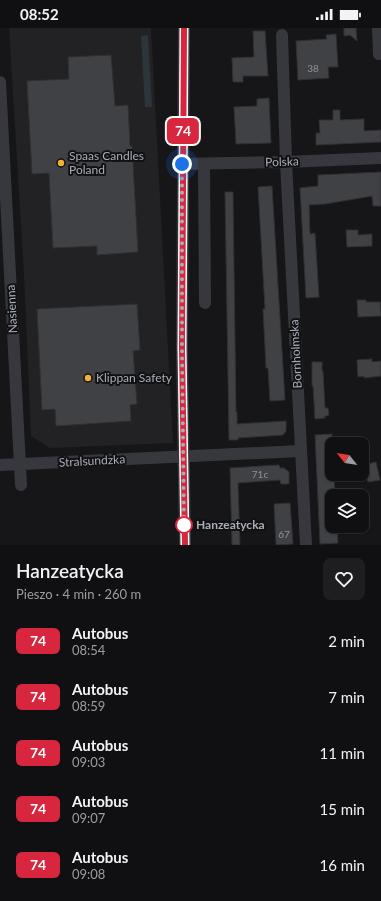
<!DOCTYPE html>
<html lang="pl">
<meta charset="utf-8">
<style>
:root{--surface:#101012;--page:#1e1e20;--text:#f1f3f6;--muted:#9c9d9f;--line:#303032}
body{margin:0;font-family:Lato,sans-serif;background:var(--page);color:var(--text);height:100vh;display:flex;flex-direction:column;font-size:15px;white-space:nowrap}
*{box-sizing:border-box;margin:0}
p{font-size:13px;color:var(--muted)}
.icon{flex:none;width:22px;height:22px;fill:none;stroke:currentColor;stroke-width:2;stroke-linecap:round;stroke-linejoin:round}
.map{position:relative;height:517px;overflow:hidden}
.drawer{display:flex;flex-direction:column;background:var(--surface);flex:1}
.drawer>*{flex:none}
.badge{padding:0 8px;border-radius:6px;font-size:14px;line-height:26px}
.needle{width:26px;rotate:300deg}
.fabs{position:absolute;left:325px;top:409px;display:grid;gap:8px}
.fabs a{display:grid;place-items:center;width:44px;height:44px;border-radius:8px;background:var(--surface);box-shadow:0 1px 3px #0004,0 0 0 1px var(--line);font-size:20px}
.you{position:absolute;width:20px;height:20px;margin:-10px;border:3px solid #fff;border-radius:50%;background:#1a73e8;box-shadow:0 0 0 6px #1a73e833}
.map>.badge{position:absolute;translate:-50% -50%;box-shadow:0 0 0 2px #fff}
.round{display:grid;place-items:center;flex:none;width:42px;height:42px;border-radius:8px;background:var(--page)}
.headline{display:flex;align-items:center;justify-content:space-between;height:68px;padding:0 16px}
h1{font-size:19px;font-weight:600;line-height:30px}
ul{padding:0;list-style:none}
li{display:flex;align-items:center;gap:12px;height:56px;padding:0 16px}
li div{flex:1}
li b{display:block;font-size:15px}
li em{font-style:normal}
li .badge{min-width:44px;font-weight:700;text-align:center}
.status{display:flex;justify-content:space-between;align-items:center;height:28px;padding:0 20px;background:var(--surface);direction:ltr}
.status svg{height:11px;fill:currentColor}
.map>svg:first-child{display:block}
.built{fill:#222225}
.water{fill:#2c353c}
.building{fill:#404145;stroke:#303034}
.lines{fill:none;stroke-linecap:round;stroke-linejoin:round}
.minor{stroke:#37383d;stroke-width:12}
.line-casing{stroke:#fff;stroke-width:9}
.line{stroke:#d7263d;stroke-width:6}
.walk{stroke:#a8adb8;stroke-width:4;stroke-dasharray:0 7.2}
.poi-dot{fill:#f2b134;stroke:#111113;stroke-width:1.5}
.stop-dot{fill:#fff;stroke:#d7263d;stroke-width:2}
.labels{text-anchor:middle;stroke-width:4;stroke-linejoin:round;paint-order:stroke}
.number-label{font-size:10px;fill:#8e929b}
.poi-label{font-size:12px;fill:#a8adb8;stroke:#111113;text-anchor:start}
.street-label{font-size:12px;fill:#a8adb8;stroke:#111113}
.stop-label{font-size:12px;font-weight:bold;fill:#a8adb8;stroke:#111113;text-anchor:start}
</style>
<div class="status"><b>08:52</b><svg viewBox="0 0 49 12"><path d="M0 12V9h3v3zM5 12V6h3v6zM10 12V3h3v9zM15 12V0h3v12zM26 1h20v11H26zM47 4h2v5h-2z"/></svg></div>
<div class="map">
<svg width="381" height="517" viewBox="0 0 381 517">
<rect width="100%" height="100%" fill="#161618"/>
<path class="built" d="M 9,0 L 151,0 L 173,415 L 50,420 L 31,408 L 24,246 Z"/>
<path class="water" d="M 148,7 L 152,79 L 145,79 L 141,8 Z"/>
<path class="building" d="M 344,0 L 356,0 L 357,13 L 350,7 L 344,8 Z
M 253,3 L 265,3 L 268,48 L 243,48 L 243,54 L 233,54 L 232,30 L 254,29 Z
M 336,6 L 338,39 L 328,39 L 329,50 L 298,52 L 296,13 L 327,11 L 326,7 Z
M 111,27 L 115,78 L 128,77 L 130,118 L 132,118 L 138,224 L 97,227 L 97,218 L 53,220 L 49,145 L 32,146 L 27,53 L 69,51 L 68,29 Z
M 269,70 L 271,115 L 236,116 L 234,79 L 257,78 L 257,71 Z
M 333,82 L 340,82 L 340,92 L 364,91 L 364,103 L 381,102 L 381,114 L 316,117 L 316,105 L 320,105 L 319,92 L 333,92 Z
M 381,144 L 381,178 L 373,178 L 372,168 L 325,176 L 309,177 L 310,206 L 315,205 L 319,269 L 306,270 L 300,160 L 318,158 L 318,147 Z
M 272,158 L 285,372 L 270,373 L 268,340 L 266,340 L 263,281 L 265,281 L 258,159 Z
M 225,164 L 233,164 L 236,384 L 237,384 L 237,396 L 286,393 L 286,403 L 283,407 L 238,410 L 238,412 L 229,412 Z
M 346,202 L 358,202 L 358,207 L 372,206 L 372,218 L 347,219 Z
M 357,272 L 366,272 L 366,274 L 380,274 L 381,288 L 358,289 Z
M 137,276 L 140,322 L 133,323 L 137,376 L 130,377 L 131,393 L 56,398 L 55,381 L 42,382 L 37,281 Z
M 372,331 L 372,334 L 381,333 L 381,348 L 364,350 L 364,348 L 358,349 L 357,332 Z
M 312,334 L 322,334 L 322,343 L 323,343 L 325,380 L 328,380 L 329,387 L 325,388 L 325,390 L 315,391 L 313,358 L 312,358 Z
M 332,406 L 332,446 L 334,446 L 335,468 L 332,468 L 332,498 L 337,498 L 338,515 L 320,516 L 315,407 Z
M 376,434 L 380,452 L 368,454 L 364,437 Z
M 279,437 L 280,440 L 284,440 L 289,444 L 289,456 L 281,456 L 280,452 L 238,455 L 240,517 L 232,517 L 230,440 Z
M 290,475 L 293,516 L 276,517 L 274,476 Z"/>
<g class="lines">
<path class="minor" d="M 184,0 L 182,320 L 185,517
M 378,0 L 379,26
M 282,7 L 286,134 L 306,517
M 0,54 L 21,457
M 182,136 L 286,134 L 381,130
M 204,136 L 205,275
M 0,437 L 300,423"/>
</g>
<g class="lines">
<defs>
<path id="line" d="M 184,0 L 182,320 L 185,517"/>
</defs>
<use href="#line" class="line-casing"/>
<use href="#line" class="line"/>
<path class="walk" d="M 182,136 L 182,320 L 184,497"/>
</g>
<g class="poi-dot">
<circle cx="61" cy="135" r="4"/>
<circle cx="88" cy="350" r="4"/>
</g>
<circle class="stop-dot" cx="184" cy="497" r="8"/>
<g class="labels">
<g class="number-label">
<text x="313" y="44">38</text>
<text x="260" y="450">71c</text>
<text x="284" y="510">67</text>
</g>
<g class="poi-label">
<text x="69" y="132">Spaas Candles<tspan x="69" dy="14">Poland</tspan></text>
<text x="96" y="354">Klippan Safety</text>
</g>
<g class="street-label">
<text transform="translate(282 134) rotate(-2)" y="4">Polska</text>
<text transform="translate(12 281) rotate(-93)" y="4">Nasienna</text>
<text transform="translate(296 326) rotate(-93)" y="4">Bornholmska</text>
<text transform="translate(92 433) rotate(-3)" y="4">Stralsundzka</text>
</g>
<g class="stop-label">
<text x="196" y="501">Hanzeatycka</text>
</g>
</g>
</svg>
<div class="fabs">
<a><svg class="needle" viewBox="-14 -14 28 28"><path d="M0-13l5 13h-10z" fill="#e53935"/><path d="M0 13l5-13h-10z" fill="#9c9d9f"/></svg></a>
<a><svg class="icon" aria-label="layers" viewBox="0 0 24 24"><path d="M12 4l9 5-9 5-9-5zM3 14l9 5 9-5"/></svg></a>
</div>
<div class="you" style="left:182px;top:136px"></div>
<b class="badge" style="left:183px;top:103px;background:#d7263d;color:#fff">74</b>
</div>
<section class="drawer">
<div class="headline"><div><h1>Hanzeatycka</h1><p>Pieszo · 4 min · 260 m</p></div><a class="round"><svg class="icon" aria-label="heart" viewBox="0 0 24 24"><path d="M12 20l-8-8c-3-5 5-10 8-4 3-6 11-1 8 4z"/></svg></a></div>
<ul>
<li><span class="badge" style="background:#d7263d;color:#fff">74</span><div><b>Autobus</b><p>08:54</p></div><em>2 min</em></li>
<li><span class="badge" style="background:#d7263d;color:#fff">74</span><div><b>Autobus</b><p>08:59</p></div><em>7 min</em></li>
<li><span class="badge" style="background:#d7263d;color:#fff">74</span><div><b>Autobus</b><p>09:03</p></div><em>11 min</em></li>
<li><span class="badge" style="background:#d7263d;color:#fff">74</span><div><b>Autobus</b><p>09:07</p></div><em>15 min</em></li>
<li><span class="badge" style="background:#d7263d;color:#fff">74</span><div><b>Autobus</b><p>09:08</p></div><em>16 min</em></li>
</ul>
</section>
